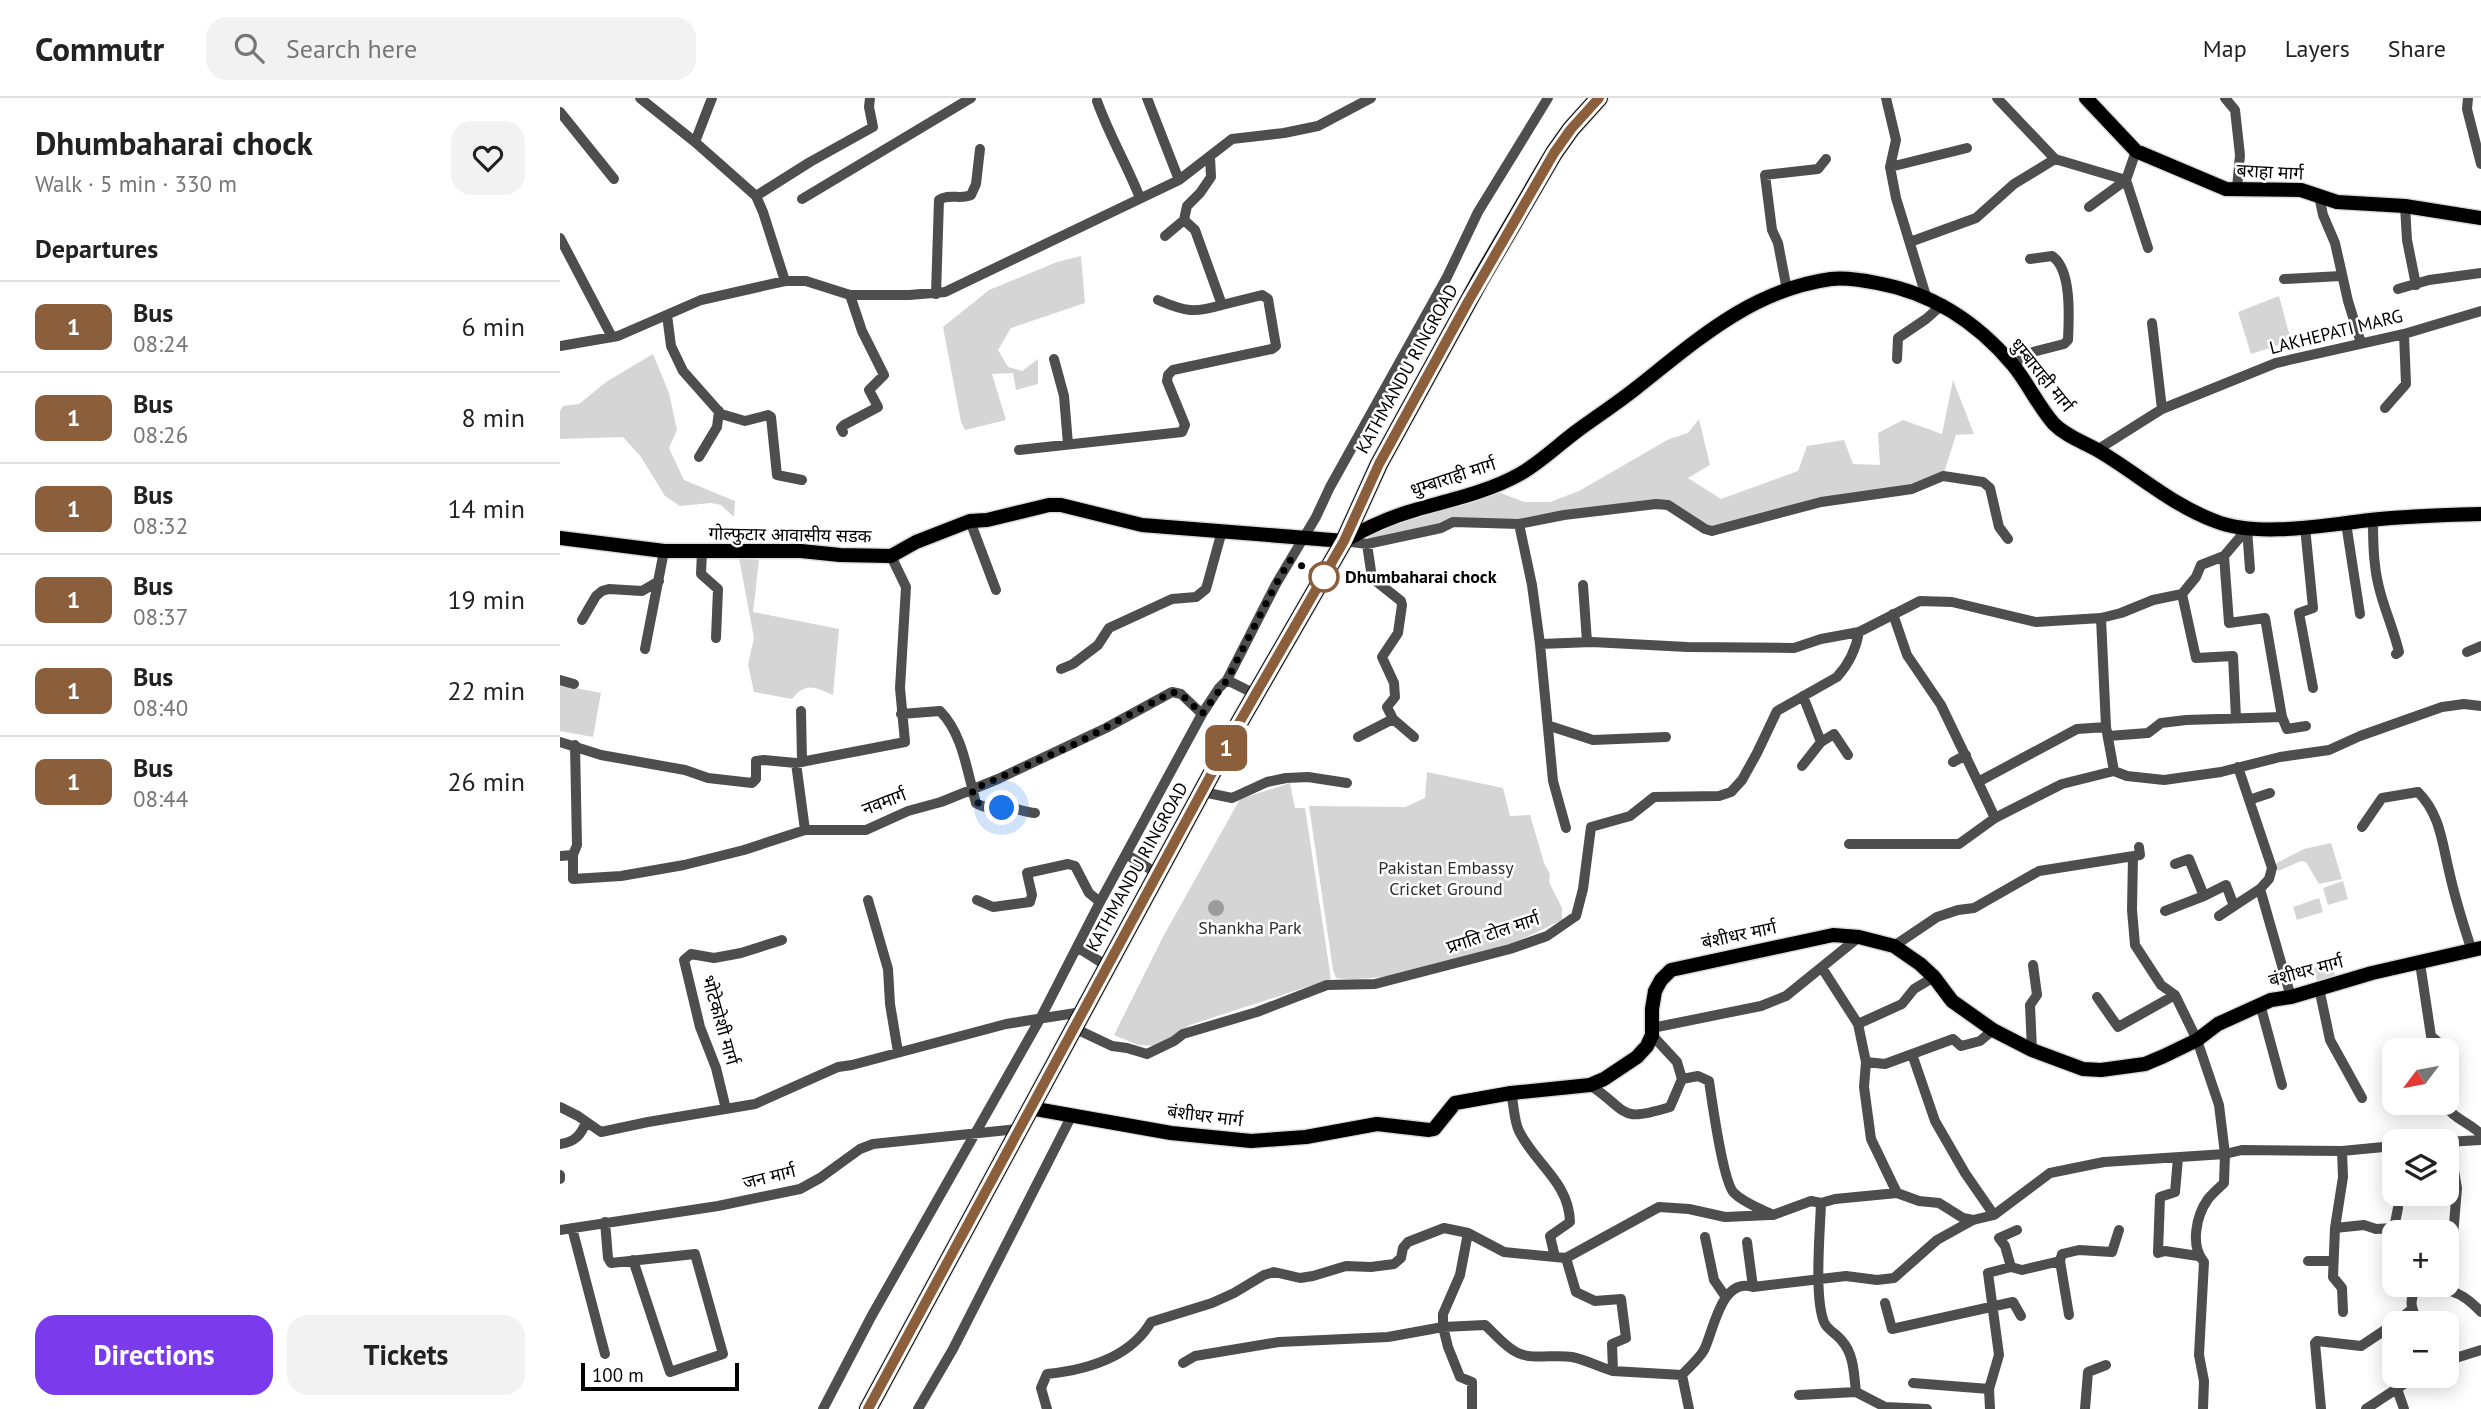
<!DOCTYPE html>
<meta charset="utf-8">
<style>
:root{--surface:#fff;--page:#f2f2f2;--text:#222;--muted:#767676;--line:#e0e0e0;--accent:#7c3aed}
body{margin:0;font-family:"PT Sans","Noto Sans Devanagari",sans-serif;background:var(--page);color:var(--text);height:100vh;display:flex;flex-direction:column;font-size:26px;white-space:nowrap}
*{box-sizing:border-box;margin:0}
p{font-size:23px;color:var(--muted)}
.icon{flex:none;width:38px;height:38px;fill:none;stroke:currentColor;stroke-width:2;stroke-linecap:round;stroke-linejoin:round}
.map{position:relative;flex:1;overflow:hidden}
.panel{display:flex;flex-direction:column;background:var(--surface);width:560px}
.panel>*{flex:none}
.badge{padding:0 14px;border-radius:10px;font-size:24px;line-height:46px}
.needle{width:46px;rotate:238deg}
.controls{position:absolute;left:1822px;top:940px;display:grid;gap:14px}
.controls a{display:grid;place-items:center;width:77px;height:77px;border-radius:14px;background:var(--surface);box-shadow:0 4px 18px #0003;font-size:35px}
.scale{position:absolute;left:21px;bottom:18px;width:158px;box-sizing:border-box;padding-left:7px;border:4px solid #000;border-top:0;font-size:19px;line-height:24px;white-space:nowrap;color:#000;-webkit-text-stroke:5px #fff;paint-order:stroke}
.you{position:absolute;width:35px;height:35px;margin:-18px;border:5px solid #fff;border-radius:50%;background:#1a73e8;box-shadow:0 0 0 10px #1a73e833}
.map>.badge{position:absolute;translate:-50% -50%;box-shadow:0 0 0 4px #fff}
h2{padding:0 35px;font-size:26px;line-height:63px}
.round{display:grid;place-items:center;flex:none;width:74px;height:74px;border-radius:21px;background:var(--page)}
.summary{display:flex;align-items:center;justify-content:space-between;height:119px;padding:0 35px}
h1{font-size:33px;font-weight:700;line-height:52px}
.action{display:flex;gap:14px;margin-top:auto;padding:14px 35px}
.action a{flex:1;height:80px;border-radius:21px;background:var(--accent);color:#fff;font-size:28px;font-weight:700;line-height:80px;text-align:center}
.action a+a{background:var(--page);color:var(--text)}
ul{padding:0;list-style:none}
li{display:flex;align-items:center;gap:21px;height:91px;padding:0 35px;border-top:2px solid var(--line)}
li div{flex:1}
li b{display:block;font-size:26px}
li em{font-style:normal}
li .badge{min-width:77px;font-weight:700;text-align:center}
header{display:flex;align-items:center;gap:42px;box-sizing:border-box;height:98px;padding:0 35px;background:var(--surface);border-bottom:2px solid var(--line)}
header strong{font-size:33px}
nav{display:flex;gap:38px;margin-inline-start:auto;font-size:24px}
.search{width:490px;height:63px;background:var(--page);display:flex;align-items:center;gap:18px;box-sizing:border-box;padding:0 24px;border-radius:21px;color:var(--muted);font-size:26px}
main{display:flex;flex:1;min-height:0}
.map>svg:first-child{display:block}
.green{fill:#d5d5d5}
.water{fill:#9c9c9c}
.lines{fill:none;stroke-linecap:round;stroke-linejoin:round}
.major-casing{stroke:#dbdbdb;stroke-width:17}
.highway-casing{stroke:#dbdbdb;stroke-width:20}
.minor{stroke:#4e4e4e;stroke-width:10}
.major{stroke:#000;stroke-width:14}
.highway{stroke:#000;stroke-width:18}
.line-casing{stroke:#fff;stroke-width:16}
.line{stroke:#8b5e3c;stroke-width:10}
.walk{stroke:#000;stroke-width:7;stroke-dasharray:0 12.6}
.stop-dot{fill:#fff;stroke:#8b5e3c;stroke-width:3.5}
.labels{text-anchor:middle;stroke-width:5;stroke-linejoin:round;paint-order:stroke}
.street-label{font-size:18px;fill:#000;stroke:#fff}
.stop-label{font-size:18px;font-weight:bold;fill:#000;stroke:#fff;text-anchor:start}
.park-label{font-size:18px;fill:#2c2c2c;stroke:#fff}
</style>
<header>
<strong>Commutr</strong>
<div class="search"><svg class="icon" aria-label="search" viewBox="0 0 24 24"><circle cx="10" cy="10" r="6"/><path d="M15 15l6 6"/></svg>Search here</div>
<nav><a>Map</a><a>Layers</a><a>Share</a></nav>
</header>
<main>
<section class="panel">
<div class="summary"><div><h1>Dhumbaharai chock</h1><p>Walk · 5 min · 330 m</p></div><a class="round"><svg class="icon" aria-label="heart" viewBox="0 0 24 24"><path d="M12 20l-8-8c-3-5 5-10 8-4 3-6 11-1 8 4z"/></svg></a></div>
<h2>Departures</h2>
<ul>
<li><span class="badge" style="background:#8b5e3c;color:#fff">1</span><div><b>Bus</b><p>08:24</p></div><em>6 min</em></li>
<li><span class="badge" style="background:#8b5e3c;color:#fff">1</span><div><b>Bus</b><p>08:26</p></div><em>8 min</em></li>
<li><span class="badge" style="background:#8b5e3c;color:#fff">1</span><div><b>Bus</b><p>08:32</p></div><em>14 min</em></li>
<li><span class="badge" style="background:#8b5e3c;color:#fff">1</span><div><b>Bus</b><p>08:37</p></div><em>19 min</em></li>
<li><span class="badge" style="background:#8b5e3c;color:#fff">1</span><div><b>Bus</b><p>08:40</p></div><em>22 min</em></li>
<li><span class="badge" style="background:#8b5e3c;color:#fff">1</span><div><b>Bus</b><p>08:44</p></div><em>26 min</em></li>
</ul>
<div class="action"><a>Directions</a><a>Tickets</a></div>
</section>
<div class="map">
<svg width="1921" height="1311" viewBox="0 0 1921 1311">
<rect width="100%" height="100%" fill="#fff"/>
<path class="green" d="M 521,158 L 525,205 L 451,230 L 438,252 L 448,269 L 462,273 L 478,261 L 478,286 L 456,292 L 453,275 L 432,276 L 446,322 L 405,332 L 401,324 L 383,229 L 429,192 L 497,164 Z
M 1719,198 L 1731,243 L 1691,256 L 1678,214 Z
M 93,256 L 109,295 L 117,332 L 109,350 L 124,382 L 175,403 L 174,419 L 161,407 L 151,405 L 120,408 L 105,398 L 81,359 L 63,339 L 0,341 L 0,313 L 3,308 L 19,306 L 46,284 Z
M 1393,282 L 1414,336 L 1396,337 L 1383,378 L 1357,389 L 1145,431 L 1096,406 L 959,426 L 893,424 L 810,446 L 806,435 L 933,392 L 964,404 L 990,404 L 1019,393 L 1109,341 L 1128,335 L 1139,321 L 1150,367 L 1128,380 L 1161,401 L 1238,373 L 1247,348 L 1284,342 L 1293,366 L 1320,367 L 1318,335 L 1343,322 L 1382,336 Z
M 179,460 L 199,462 L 193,514 L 279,531 L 273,597 C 254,589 246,584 232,601 L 194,594 L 188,566 L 194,540 Z
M 0,587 L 41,595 L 33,639 L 0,633 Z
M 867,674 L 943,690 L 950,718 L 970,717 L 984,765 L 990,776 L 989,784 L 1002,810 L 1002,822 C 987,829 972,837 957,843 C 915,860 819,887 776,880 L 773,872 L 749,708 L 845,709 L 865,700 Z
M 730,685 L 735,710 L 745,710 L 771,881 L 630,927 L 597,948 L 578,947 L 554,937 L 604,837 L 680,701 Z
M 1771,745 L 1782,781 L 1759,786 L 1746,764 L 1741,763 L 1718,773 L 1715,766 L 1744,751 Z
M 1783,783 L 1788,801 L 1768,807 L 1763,790 Z
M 1759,800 L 1763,814 L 1737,822 L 1733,809 Z
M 1772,866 L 1776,880 L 1757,884 L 1754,870 Z"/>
<path class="water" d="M648 810a8 8 0 1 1 16 0a8 8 0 1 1-16 0Z"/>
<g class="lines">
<defs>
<path id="major" d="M 1526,0 L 1576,53 L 1666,91 L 1741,92 L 1777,104 L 1845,108 L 1921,120
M 0,440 L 104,453 L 241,453 L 280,457 L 331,458 L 356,444 L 410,423 L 427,422 L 489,407 L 501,407 L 582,427 L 784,443 C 806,430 830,419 855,412 C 890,402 928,394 960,376 C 981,364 998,347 1017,333 C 1036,319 1056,306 1075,291 C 1136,243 1191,192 1271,181 C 1286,179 1302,182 1317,185 C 1372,195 1416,223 1453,267 C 1468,285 1478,308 1494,326 C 1507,339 1524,344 1539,353 C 1578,376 1612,407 1655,423 C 1698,440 1765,427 1810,422 C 1847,418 1884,417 1921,416
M 470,1010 L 611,1035 L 691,1043 L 746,1039 L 817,1026 L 869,1032 L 874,1031 L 895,1005 L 951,995 L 1030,987 L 1044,981 L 1077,959 L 1087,948 L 1092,937 L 1092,911 L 1095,893 L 1101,882 L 1111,872 L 1273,837 L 1299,839 L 1334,848 L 1360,866 L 1374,879 L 1392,903 L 1433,932 L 1472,952 L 1523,971 L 1541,972 L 1585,966 L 1604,958 L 1637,942 L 1658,926 L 1711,902 L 1731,899 L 1812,875 L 1921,850"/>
<path id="highway" d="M 308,1311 L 679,625 L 784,443 L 819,366 L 920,182 L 994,55 L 1011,31 L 1039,0"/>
</defs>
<use href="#major" class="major-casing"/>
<use href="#highway" class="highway-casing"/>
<path class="minor" d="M 80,0 L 135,44 L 196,98 L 203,114 L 225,183
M 587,0 L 619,82
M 1326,0 L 1336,42 L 1330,69 L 1336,100 L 1366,198
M 1437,0 L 1495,61
M 1665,0 L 1675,12 L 1680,57 L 1677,90
M 1908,0 L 1907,11 L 1921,66
M 537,3 C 549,37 567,67 580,100
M 0,14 L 54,81
M 135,44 L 152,0
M 1330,69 L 1407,50
M 196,98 L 250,64 L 313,29 L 309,9 L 310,0
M 1759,98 L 1763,117 L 1775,145 L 1788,203 L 1801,245
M 242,101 L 411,0
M 1845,108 L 1847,142 L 1856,187
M 1529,109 L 1566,82 L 1576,53
M 605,138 L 624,122 L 627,108 L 640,95 L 651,79 L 650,59
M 0,140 L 52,239
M 1350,144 L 1416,120 L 1454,86 L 1495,61 L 1566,82 L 1588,150
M 1724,181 L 1781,178
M 1838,191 L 1869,182 L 1921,175
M 1227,192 L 1218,145 L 1212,132 L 1205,77 L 1258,71 L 1266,61
M 376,196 L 379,102 C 388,95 401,102 411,97 L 416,86 L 420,51
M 598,202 C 626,214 634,215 662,207
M 107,217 L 111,248 L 123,273 L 161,316 L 185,323 L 208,317 L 211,319 L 217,377 L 242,382
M 1592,225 L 1602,311
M 0,248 L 58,238 L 141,202 L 225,183 L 246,183 L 290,197 L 349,197 L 385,194 L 619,82 L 672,41 L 724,35 L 758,28 L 811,0
M 494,261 L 504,298 L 508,346
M 1337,261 L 1338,240 L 1366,221 L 1383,206
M 1453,267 L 1473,254 L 1504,246 L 1508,242 C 1509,220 1512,171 1492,158 L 1470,161
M 1825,310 L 1846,286 L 1844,236
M 283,334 L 281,330 L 284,327 L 318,309 L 309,292 L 324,277 L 302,233 L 290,197
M 459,352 L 622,334 L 625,327 L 607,283 L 608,277 L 613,272 L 712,251 L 716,248 L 708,201 L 702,197 L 662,207 L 635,132 L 624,122
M 1537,352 L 1602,311 L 1716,265 L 1844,236 L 1921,213
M 139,359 L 157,329 L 159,313
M 1813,422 C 1813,437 1813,452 1815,467 C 1818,498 1832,525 1839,554 L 1836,556
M 410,423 L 436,492
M 1786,425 L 1800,516
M 959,426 L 1004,417 L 1096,406 L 1108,407 L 1145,431 L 1152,433 L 1261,404 L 1352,391 L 1383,378 L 1423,384 L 1430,390 L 1439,429 L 1448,441
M 1745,429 L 1753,510 L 1739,515 L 1753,590
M 1687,431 L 1690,471
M 784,443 L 807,446 L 881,430 L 893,424 L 959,426 L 972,487 L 980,546 L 993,683 L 1006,730
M 807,446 L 812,480 L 841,503 L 842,507 L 838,535 L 822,559 L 834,585 L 835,599 L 827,609 L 833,621 L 854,639
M 142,454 L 141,476 L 158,491 L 156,540
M 1664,458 L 1669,525 L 1705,520 L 1722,619 L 1727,631 L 1746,628
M 1023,487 L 1027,544
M 1622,496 L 1636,560 L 1673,558 L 1676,620
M 1333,516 L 1347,557 L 1381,607 L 1418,684
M 1541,520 L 1546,629 L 1554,673
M 22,522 L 36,498 L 42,493 L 49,491 L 82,493 L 99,483
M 980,546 L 1032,544 L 1127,549 L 1234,550 L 1261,541 L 1299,534 L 1360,503 L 1392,504 L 1476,524 L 1541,520 L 1561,515 L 1593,502 L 1622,496 L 1636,479 L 1641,467 L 1664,458 L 1687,431
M 85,551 L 104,453
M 1907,554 L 1921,548
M 501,571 L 513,566 L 538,547 L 549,530 L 612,501 L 636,499 L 646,491 L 662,433
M 0,582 L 14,586
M 667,582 L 695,596
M 241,613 L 242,664
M 341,616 L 380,613 C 403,636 407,674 416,705 C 425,711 435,709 446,709 C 455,710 465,714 475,715
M 990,628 L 1033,642 L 1106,639
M 1548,638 L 1588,635 L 1601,625 L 1626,622 L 1722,619
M 798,639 L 833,621
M 0,644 L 41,657 L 125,672 L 148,680 L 192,685 L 196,681 L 196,663 L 204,662 L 236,665 L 345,644 L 340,590 L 346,489 L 331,458
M 1261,644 L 1274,636 L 1288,657
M 1393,664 L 1406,657
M 236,665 L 245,732
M 1242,668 L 1261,644 L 1243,598
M 1678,669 L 1712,770 L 1709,781 L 1700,791 L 1731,899
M 643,694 L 672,700 L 707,684 L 726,680 L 748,679 L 787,685
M 1689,702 L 1710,695
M 1435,720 L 1418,684 L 1517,631 L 1546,629
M 1802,729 L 1822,700 L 1858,694 C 1880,716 1882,744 1889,773 C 1895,800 1903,826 1912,853
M 1289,746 L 1399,746 L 1435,720 L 1502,686 L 1554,673 L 1567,678 L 1604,682 L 1661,674 L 1720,659 L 1769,652 L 1800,638 L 1882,609 L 1904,606 L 1921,608
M 566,756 L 598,776
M 13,757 L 13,781 L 61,778 L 124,767 L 184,752 L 245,732 L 306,732 L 348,713 L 381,704 L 438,681 L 546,630 L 612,594 L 621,596 L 642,616
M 0,758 L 13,757 L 17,747 L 15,647
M 1573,758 L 1572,812 L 1575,847 L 1601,887 L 1615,897 L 1637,942 L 1659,1007 L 1665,1056 L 1664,1085 C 1659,1090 1653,1095 1648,1101 C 1636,1118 1630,1148 1644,1164 L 1639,1257 L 1644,1283 L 1643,1311
M 1615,766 L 1629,761 L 1644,798 L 1666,787 L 1674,808 L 1700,791
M 308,802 L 328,871 L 330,906 L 338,954
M 417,802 L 433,809 L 470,804 L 472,797 L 467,775 L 508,766 L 515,768 L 529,795 L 540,804
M 1605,813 L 1644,798
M 1659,818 L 1674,808
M 1334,848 L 1377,819 L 1398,812 L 1414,810 L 1479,773 L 1580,757 L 1579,749
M 517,849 L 547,868
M 1860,865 L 1871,938 L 1877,943 L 1879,952
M 1262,870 L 1298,926 L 1342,906 L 1354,891 L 1374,879
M 1759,890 L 1770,942 L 1802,1000
M 1537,899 L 1558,929 L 1615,897
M 1700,906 L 1722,987
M 1298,926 L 1306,964 L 1325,966 L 1393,941 L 1401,948 L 1420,943 L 1433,932
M 514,930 L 552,948 L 567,950 L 587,956 L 614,943 L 623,936 L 697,914 L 767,887 L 815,886 L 950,851 L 987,838 L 1016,818 L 1023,791 L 1031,729 L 1070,718 L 1094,699 L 1159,698 L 1171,694 L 1182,682 L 1197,655 L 1217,613 L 1277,579 C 1288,567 1296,551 1299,534
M 1092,930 L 1201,908 L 1226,898 L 1299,839
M 1092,937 L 1117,964 L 1122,981
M 1472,952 L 1470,907 L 1477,897 L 1473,867
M 1352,956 L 1375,1023 L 1405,1075 L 1434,1117
M 1306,964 L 1304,989 L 1311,1041 L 1337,1095
M 1030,987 C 1070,1014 1058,1025 1110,1009 L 1122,981 L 1138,978 L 1149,983 C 1152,1003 1163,1084 1174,1095 C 1184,1105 1201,1111 1213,1117 L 1251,1103 L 1261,1105 C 1260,1134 1254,1199 1264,1224 C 1267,1232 1277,1236 1282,1243 C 1294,1256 1294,1277 1296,1294 L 1325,1309 L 1367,1311
M 951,995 C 954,1007 954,1023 959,1033 C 975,1066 1009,1084 1010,1124 L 990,1138 L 995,1159 L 1006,1160 L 1016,1194 L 1035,1203 L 1061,1201 L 1066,1240 L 1052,1246 L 1053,1273 L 1122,1277 C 1129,1269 1139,1261 1144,1252 C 1154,1232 1161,1179 1193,1189 L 1286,1178 L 1317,1182 L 1334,1180 L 1377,1142 L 1413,1122 L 1434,1117 L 1490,1075 L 1544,1064 L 1665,1056 L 1682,1052 L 1782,1053 L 1834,1048
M 1883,1004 C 1892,1020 1908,1024 1921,1036
M 1848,1007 L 1852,1004
M 0,1009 L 18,1018 L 41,1034 L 88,1024 L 195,1006 L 278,969 L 292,967 L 446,926 L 522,914
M 166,1011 L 156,970 L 140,929 L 124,862 L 131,856 L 154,860 L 181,855 L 222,842
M 1886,1044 L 1921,1042
M 0,1046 C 15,1044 21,1037 26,1024
M 1782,1053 L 1783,1079 L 1775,1130 L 1773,1179 L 1782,1190 L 1783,1214
M 1618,1060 L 1615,1094 L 1600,1099 L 1598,1155 L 1605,1153 L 1638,1158
M 0,1077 L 0,1081
M 1261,1105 L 1275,1101 L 1337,1095 L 1359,1103 L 1379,1105 L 1403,1120 L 1413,1122
M 45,1124 L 48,1160 L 51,1165 L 135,1156 L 163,1256 L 110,1274 L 73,1162
M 12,1130 L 45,1256
M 1775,1130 L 1804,1127 L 1816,1131 L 1834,1130 L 1838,1110
M 0,1132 L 158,1108 L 240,1091 L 260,1080 L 300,1051 L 313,1046 L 458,1031
M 908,1135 L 900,1177 L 883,1216 L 883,1229 L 888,1249 L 900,1279 L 912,1284 L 912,1311
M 1145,1139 L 1154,1182 L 1165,1198
M 1187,1144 L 1193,1189
M 1006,1160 L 1099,1109 L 1129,1111 L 1165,1119 L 1210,1117
M 1500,1163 L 1509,1217
M 1748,1163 L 1773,1163
M 1451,1169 L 1445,1148 L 1439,1140 L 1457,1132
M 1886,1171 L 1892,1150 L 1897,1090 L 1889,1044
M 1325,1205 L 1332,1231 L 1453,1204 L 1461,1218
M 1835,1225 L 1852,1211
M 1858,1225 C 1853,1213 1848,1205 1855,1192 C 1885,1189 1900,1191 1921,1214
M 1886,1263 L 1921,1252
M 623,1265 L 635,1258 L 719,1244 L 828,1239 L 883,1229 L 925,1227 C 935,1236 946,1250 958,1255 C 973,1262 994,1256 1012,1259 C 1027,1262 1039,1269 1053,1273
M 1122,1277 L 1129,1311
M 1353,1285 L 1429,1291
M 1837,1291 L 1844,1311
M 1239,1297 L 1296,1294
M 263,1311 L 311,1219 L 480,921 L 540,804 L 642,616 L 659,590 L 667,582 L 716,486 L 756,419 L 770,389 L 887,179 L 918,114 L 988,0
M 358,1311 L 393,1251 L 512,1017
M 487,1311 L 481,1290 L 487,1276 C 526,1272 570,1260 591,1224 L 652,1205 L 674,1195 L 704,1177 L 714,1174 L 740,1180 L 753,1178 L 786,1168 L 811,1169 L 834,1166 L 841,1160 L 843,1150 L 848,1144 L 884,1130 L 908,1135 L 944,1154 L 995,1159
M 1430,1311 L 1429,1291 L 1439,1257 L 1428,1175 L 1451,1169 L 1462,1172 L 1500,1163 L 1502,1156 L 1519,1152 L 1552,1154 L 1559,1132
M 1525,1311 L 1528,1274 L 1546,1267
M 1761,1311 L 1755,1245 L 1757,1243 L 1801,1248 L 1834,1226
M 1806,1311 L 1856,1278"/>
<use href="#major" class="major"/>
<use href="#highway" class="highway"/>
</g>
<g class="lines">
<defs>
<path id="line" d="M 308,1311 L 679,625 L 784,443 L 819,366 L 909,202 L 994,55 L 1011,31 L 1039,0"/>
</defs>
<use href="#line" class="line-casing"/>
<use href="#line" class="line"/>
<path class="walk" d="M 442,710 C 423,710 418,711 412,692 L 517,645 L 612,594 L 621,596 L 642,616 L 667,582 L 716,486 L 730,462 L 764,479"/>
</g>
<circle class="stop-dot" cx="764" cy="479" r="14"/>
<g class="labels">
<g class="street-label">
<text transform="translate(1710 74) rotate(3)" y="6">बराहा मार्ग</text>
<text transform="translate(1776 234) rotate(-14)" y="6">LAKHEPATI MARG</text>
<text transform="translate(847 271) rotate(-61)" y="6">KATHMANDU RINGROAD</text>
<text transform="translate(1482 277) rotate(51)" y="6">धुम्बाराही मार्ग</text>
<text transform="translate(893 379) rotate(-18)" y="6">धुम्बाराही मार्ग</text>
<text transform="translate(230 437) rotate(1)" y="6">गोल्फुटार आवासीय सडक</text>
<text transform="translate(324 704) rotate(-21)" y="6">नवमार्ग</text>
<text transform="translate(577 769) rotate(-61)" y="6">KATHMANDU RINGROAD</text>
<text transform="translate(933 835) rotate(-18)" y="6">प्रगति टोल मार्ग</text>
<text transform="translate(1179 837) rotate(-12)" y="6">बंशीधर मार्ग</text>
<text transform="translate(1746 873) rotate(-15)" y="6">बंशीधर मार्ग</text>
<text transform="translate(160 922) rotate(74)" y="6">भोटेकोशी मार्ग</text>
<text transform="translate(645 1018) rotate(7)" y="6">बंशीधर मार्ग</text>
<text transform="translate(209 1079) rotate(-14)" y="6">जन मार्ग</text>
</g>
<g class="stop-label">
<text x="785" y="485">Dhumbaharai chock</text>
</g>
<g class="park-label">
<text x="886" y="776">Pakistan Embassy<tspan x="886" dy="21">Cricket Ground</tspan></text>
<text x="690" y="836">Shankha Park</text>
</g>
</g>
</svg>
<div class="controls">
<a><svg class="needle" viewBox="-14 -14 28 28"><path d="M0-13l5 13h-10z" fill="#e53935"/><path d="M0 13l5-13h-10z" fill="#767676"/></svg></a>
<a><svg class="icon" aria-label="layers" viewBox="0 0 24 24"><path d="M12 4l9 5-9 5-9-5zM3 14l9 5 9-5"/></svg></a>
<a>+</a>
<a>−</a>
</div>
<div class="scale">100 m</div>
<div class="you" style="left:442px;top:710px"></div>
<b class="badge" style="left:666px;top:650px;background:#8b5e3c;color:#fff">1</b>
</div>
</main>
